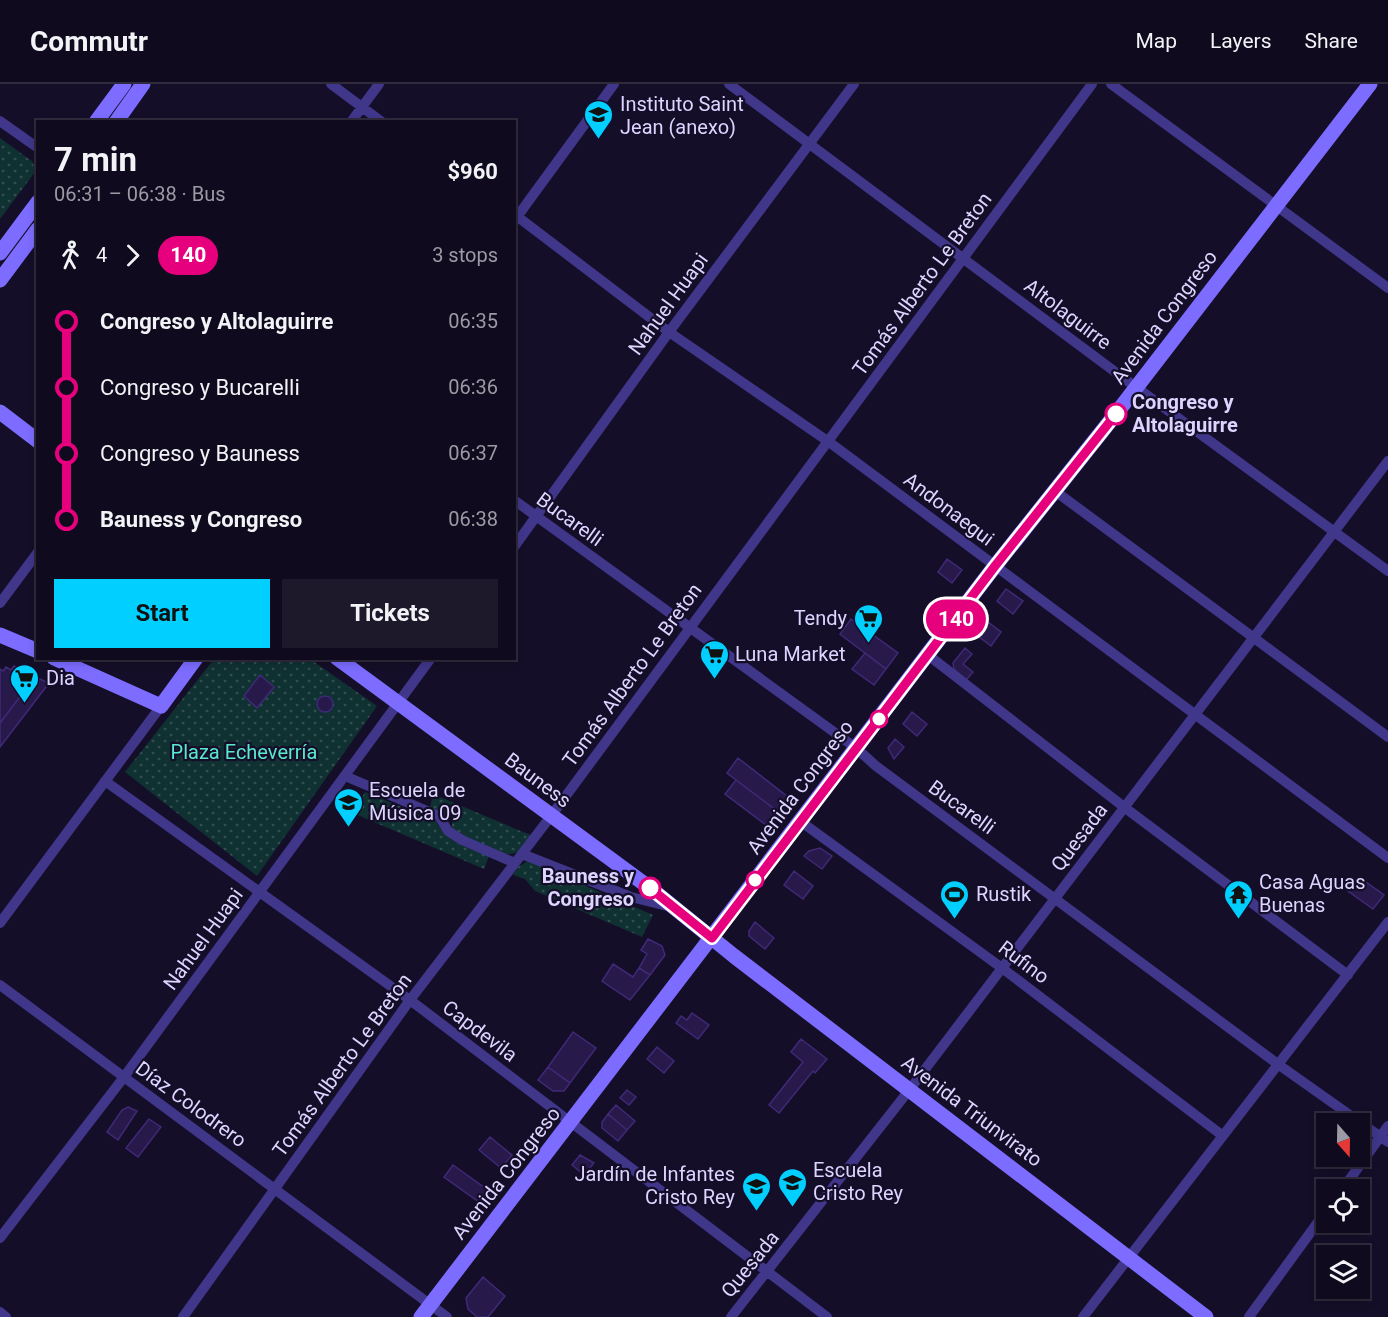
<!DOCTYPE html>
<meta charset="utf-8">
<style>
:root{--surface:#100a1e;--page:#1e182b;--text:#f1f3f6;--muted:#9c9aa4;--line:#302b3c;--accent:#01cfff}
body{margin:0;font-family:Roboto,sans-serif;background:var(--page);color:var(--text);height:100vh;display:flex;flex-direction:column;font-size:22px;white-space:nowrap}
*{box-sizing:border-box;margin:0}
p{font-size:20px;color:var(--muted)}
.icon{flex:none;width:33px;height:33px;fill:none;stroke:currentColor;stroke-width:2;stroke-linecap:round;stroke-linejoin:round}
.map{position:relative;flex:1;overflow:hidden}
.panel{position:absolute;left:36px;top:36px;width:480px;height:540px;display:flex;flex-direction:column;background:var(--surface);border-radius:0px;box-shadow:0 3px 9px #0003,0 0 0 2px var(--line)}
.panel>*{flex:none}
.badge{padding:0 12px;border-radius:20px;font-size:21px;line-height:39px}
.needle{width:39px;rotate:160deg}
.buttons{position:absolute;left:1316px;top:1029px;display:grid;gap:12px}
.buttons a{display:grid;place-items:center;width:54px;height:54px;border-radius:0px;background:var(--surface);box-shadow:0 3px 9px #0003,0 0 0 2px var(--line);font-size:30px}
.map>.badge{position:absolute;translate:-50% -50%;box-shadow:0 0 0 3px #fff}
.legs{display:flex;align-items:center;gap:9px;height:66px;padding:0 18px;font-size:20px}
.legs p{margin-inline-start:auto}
.head{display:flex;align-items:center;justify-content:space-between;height:102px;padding:0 18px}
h1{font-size:33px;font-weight:700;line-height:45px}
.button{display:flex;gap:12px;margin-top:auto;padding:12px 18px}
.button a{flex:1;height:69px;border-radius:0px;background:var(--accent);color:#111;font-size:24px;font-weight:700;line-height:69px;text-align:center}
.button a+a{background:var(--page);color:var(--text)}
ul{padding:0 18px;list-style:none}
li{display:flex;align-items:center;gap:21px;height:66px;font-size:22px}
li i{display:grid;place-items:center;width:9px;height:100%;margin:0 8px;background:currentColor}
li i::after{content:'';width:15px;height:15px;margin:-8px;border:4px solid;border-radius:50%;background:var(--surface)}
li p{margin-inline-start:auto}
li:first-child i{background:linear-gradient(#0000 50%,currentColor 0)}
li:last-child i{background:linear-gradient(currentColor 50%,#0000 0)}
header{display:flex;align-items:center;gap:36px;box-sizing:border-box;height:84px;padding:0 30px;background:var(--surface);border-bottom:2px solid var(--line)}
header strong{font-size:28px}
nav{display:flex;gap:33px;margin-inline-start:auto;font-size:21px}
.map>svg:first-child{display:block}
.grass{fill:url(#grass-dots)}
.building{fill:#27194a;stroke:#402978;stroke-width:1.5}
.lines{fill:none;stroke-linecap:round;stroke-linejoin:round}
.street{stroke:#40368a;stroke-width:10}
.secondary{stroke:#7c6cff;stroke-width:15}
.line-1-casing{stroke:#fff;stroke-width:14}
.line-1{stroke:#e6007e;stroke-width:9}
.stop-1-dot{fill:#fff;stroke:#e6007e;stroke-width:3}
.labels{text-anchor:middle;stroke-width:4.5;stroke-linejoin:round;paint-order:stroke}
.poi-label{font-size:20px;fill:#ddd5ff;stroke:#150e28;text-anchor:start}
.street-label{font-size:20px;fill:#ddd5ff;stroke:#150e28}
.stop-label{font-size:20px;font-weight:bold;fill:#ddd5ff;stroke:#150e28;text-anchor:start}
.park-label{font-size:20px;fill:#58e8d0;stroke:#150e28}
</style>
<header>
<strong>Commutr</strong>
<nav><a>Map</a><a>Layers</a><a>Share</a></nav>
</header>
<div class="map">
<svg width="1388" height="1233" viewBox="0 0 1388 1233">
<defs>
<pattern id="grass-dots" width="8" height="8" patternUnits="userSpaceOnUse" patternTransform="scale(1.5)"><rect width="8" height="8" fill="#103132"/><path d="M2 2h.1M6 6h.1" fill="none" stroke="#324e51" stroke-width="1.8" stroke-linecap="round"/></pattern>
</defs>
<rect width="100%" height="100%" fill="#150e28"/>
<path class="grass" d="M 0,54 L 33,78 L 35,88 L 0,135 Z
M 214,575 L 310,575 L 377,622 L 257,792 L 125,688 Z
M 365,708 L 436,737 C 447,759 467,763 489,772 L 484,785 L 353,729 Z
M 433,710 L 518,746 L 531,751 C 526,757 522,767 515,769 C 501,775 466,752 452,745 L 452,733 L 430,724 Z
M 528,777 L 653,831 L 642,853 L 535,807 L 525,795 L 513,791 L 518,783 Z"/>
<path class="building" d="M 947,475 L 962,486 L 952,499 L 938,488 Z
M 1006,505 L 1023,517 L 1013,530 L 997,517 Z
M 851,535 L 898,569 L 886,585 L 840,550 Z
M 984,535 L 1001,548 L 991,562 L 974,549 Z
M 965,564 L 972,570 L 963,580 L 973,588 L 966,596 L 954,585 L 953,579 Z
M 865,569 L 886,585 L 874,601 L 852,585 Z
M 14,582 L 35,593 L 0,639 L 0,585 L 3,587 L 6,583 L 11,586 Z
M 260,591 L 274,603 L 257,624 L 244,612 Z
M 35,593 L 49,599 L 0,663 L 0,639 Z
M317 620a8 8 0 1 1 16 0a8 8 0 1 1-16 0Z
M 912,628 L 927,640 L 917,652 L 903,640 Z
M 895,655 L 904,663 L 894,675 L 888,664 Z
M 738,674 L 788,713 L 777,727 L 727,689 Z
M 736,696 L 777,727 L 766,741 L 725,710 Z
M 820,764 L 832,772 L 822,785 L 804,772 L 809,767 Z
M 794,787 L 813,802 L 803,815 L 784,801 Z
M 1359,793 L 1384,811 L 1373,825 L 1348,807 Z
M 755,838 L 774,854 L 765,865 L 749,852 L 749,847 Z
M 648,855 L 662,862 L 665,871 L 650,891 L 639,884 L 647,870 L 641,866 Z
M 613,880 L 633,893 L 639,884 L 650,891 L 630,916 L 602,897 Z
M 692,929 L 709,941 L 698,955 L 676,939 L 681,932 L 687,936 Z
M 573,948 L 596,964 L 570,999 L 548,983 Z
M 801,955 L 827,975 L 815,989 L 813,987 L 779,1029 L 769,1021 L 803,978 L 791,968 Z
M 657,963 L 674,977 L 664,989 L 647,975 Z
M 548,983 L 570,999 L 564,1007 L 553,1007 L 538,996 Z
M 627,1006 L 636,1013 L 629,1021 L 620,1014 Z
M 616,1021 L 635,1037 L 627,1046 L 608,1030 Z
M 128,1023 L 137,1027 L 118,1056 L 107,1048 L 122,1026 Z
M 608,1030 L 627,1046 L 618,1057 L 602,1044 L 602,1038 Z
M 149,1035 L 161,1043 L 138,1073 L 126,1064 Z
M 490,1053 L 512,1071 L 501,1084 L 479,1066 Z
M 580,1071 L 594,1079 L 584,1091 L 572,1081 Z
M 453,1081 L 492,1109 L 483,1121 L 444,1093 Z
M 483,1193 L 505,1212 L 488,1233 L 477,1233 L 468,1225 L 466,1214 Z"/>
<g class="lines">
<path class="street" d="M 331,0 L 382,38
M 729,0 L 1118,290 L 1388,487
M 1111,0 L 1388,204
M 0,37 L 38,64
M 351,38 L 379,0
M 514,130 L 669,248 L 829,358 L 1388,774
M 514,137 L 614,0
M 1055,407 L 1388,653
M 514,416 L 856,664 L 876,682 L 1279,981 L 1388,1058
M 514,463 L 669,248 L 854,0
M 0,519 L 38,468
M 928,571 L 1124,723 L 1348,891
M 345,692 L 439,732 L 448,747 L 462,756 L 515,779
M 105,697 L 410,916 L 827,1233
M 800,737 L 1002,884 L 1223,1052
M 522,770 L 631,813 L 671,823
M 0,839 L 161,622
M 0,901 L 447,1233
M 1342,1106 L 1388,1042
M 0,1154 L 124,993 L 431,574
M 0,1228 L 6,1233
M 183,1233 L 410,916 L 551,732 L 1092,0
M 731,1233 L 910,1005 L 1388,377
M 1083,1233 L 1388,838
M 1249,1233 L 1326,1127"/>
<path class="secondary" d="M 96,38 L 124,0
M 116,38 L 143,0
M 0,169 L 38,118
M 0,196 L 38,145
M 0,328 L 38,357
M 0,551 L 38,567
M 54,574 L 161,622 L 196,574
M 337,574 L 650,804 L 734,872 L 1206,1233
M 421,1233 L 995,482 L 1115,331 L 1370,0"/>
</g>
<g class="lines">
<defs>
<path id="line-1" d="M 650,804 L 712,854 L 995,482 L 1116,330"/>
</defs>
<use href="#line-1" class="line-1-casing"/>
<use href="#line-1" class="line-1"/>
</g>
<defs>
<symbol id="school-pin" viewBox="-11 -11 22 30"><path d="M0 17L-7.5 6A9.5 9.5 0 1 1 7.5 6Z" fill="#01cfff" stroke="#150e28"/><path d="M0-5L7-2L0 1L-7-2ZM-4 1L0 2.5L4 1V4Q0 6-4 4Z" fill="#111"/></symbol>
<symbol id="supermarket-pin" viewBox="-11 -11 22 30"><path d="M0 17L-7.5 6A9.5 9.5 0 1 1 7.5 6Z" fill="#01cfff" stroke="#150e28"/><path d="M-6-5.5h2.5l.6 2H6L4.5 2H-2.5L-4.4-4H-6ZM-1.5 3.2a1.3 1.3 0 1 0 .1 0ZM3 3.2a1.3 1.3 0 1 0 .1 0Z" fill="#111"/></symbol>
<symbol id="stadium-pin" viewBox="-11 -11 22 30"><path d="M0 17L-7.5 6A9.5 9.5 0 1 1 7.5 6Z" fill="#01cfff" stroke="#150e28"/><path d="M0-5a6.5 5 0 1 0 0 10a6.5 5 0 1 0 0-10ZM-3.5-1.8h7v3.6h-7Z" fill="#111"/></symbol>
<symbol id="temple-pin" viewBox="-11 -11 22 30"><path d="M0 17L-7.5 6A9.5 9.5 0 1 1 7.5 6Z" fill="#01cfff" stroke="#150e28"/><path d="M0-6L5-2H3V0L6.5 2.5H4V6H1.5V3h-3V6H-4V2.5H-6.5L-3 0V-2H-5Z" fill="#111"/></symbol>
</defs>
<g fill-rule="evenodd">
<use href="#school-pin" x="582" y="14" width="33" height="45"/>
<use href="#supermarket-pin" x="852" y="518" width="33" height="45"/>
<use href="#supermarket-pin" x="698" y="554" width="33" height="45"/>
<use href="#supermarket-pin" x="8" y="578" width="33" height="45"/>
<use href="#school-pin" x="332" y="702" width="33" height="45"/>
<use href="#stadium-pin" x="938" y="794" width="33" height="45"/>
<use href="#temple-pin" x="1222" y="794" width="33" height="45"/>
<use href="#school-pin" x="776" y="1082" width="33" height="45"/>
<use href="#school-pin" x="740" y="1086" width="33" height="45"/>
</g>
<g class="stop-1-dot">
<circle cx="1116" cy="330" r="10"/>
<circle cx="879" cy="635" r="8"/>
<circle cx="755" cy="796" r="8"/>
<circle cx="650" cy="804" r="10"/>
</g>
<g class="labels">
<g class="poi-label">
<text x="620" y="27">Instituto Saint<tspan x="620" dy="23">Jean (anexo)</tspan></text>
<text x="847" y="541" text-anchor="end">Tendy</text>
<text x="735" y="577">Luna Market</text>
<text x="46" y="601">Dia</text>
<text x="369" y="713">Escuela de<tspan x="369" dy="23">Música 09</tspan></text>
<text x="1259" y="805">Casa Aguas<tspan x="1259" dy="23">Buenas</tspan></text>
<text x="976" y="817">Rustik</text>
<text x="813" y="1093">Escuela<tspan x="813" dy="23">Cristo Rey</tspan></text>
<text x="735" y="1097" text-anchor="end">Jardín de Infantes<tspan x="735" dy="23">Cristo Rey</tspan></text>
</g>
<g class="street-label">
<text transform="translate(922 200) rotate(-54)" y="7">Tomás Alberto Le Breton</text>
<text transform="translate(668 220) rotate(-54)" y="7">Nahuel Huapi</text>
<text transform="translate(1068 230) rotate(37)" y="7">Altolaguirre</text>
<text transform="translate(1164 233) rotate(-53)" y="7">Avenida Congreso</text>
<text transform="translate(949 425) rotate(37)" y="7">Andonaegui</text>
<text transform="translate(570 435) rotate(36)" y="7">Bucarelli</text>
<text transform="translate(632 591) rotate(-54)" y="7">Tomás Alberto Le Breton</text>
<text transform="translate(538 696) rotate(37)" y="7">Bauness</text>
<text transform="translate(800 703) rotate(-53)" y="7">Avenida Congreso</text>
<text transform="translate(962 723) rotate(36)" y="7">Bucarelli</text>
<text transform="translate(1079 753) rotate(-53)" y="7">Quesada</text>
<text transform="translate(203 855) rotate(-54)" y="7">Nahuel Huapi</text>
<text transform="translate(1024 878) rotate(37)" y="7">Rufino</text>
<text transform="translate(480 947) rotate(37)" y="7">Capdevila</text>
<text transform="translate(342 981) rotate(-54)" y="7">Tomás Alberto Le Breton</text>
<text transform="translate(191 1020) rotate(36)" y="7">Díaz Colodrero</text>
<text transform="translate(972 1027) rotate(37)" y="7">Avenida Triunvirato</text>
<text transform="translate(506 1089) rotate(-52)" y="7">Avenida Congreso</text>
<text transform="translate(750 1180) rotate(-51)" y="7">Quesada</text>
</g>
<g class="stop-label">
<text x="1132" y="325">Congreso y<tspan x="1132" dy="23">Altolaguirre</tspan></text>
<text x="634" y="799" text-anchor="end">Bauness y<tspan x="634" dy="23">Congreso</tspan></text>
</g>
<g class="park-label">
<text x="244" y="675">Plaza Echeverría</text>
</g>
</g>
</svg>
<div class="buttons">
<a><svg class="needle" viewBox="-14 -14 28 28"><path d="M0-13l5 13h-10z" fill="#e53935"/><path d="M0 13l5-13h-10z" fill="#9c9aa4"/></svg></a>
<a><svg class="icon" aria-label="locate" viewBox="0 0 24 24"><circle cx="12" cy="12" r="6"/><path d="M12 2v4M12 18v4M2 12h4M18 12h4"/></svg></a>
<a><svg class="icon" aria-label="layers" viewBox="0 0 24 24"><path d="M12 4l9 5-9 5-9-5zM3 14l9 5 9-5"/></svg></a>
</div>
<b class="badge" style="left:956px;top:535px;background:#e6007e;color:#fff">140</b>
<section class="panel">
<div class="head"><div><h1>7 min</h1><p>06:31 – 06:38 · Bus</p></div><b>$960</b></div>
<div class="legs"><svg class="icon" aria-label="walk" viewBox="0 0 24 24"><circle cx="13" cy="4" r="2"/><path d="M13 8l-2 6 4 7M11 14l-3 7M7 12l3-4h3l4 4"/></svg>4<svg class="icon" aria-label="forward" viewBox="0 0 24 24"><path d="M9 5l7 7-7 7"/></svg><b class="badge" style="background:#e6007e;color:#fff">140</b><p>3 stops</p></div>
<ul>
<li><i style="color:#e6007e"></i><b>Congreso y Altolaguirre</b><p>06:35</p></li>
<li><i style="color:#e6007e"></i><span>Congreso y Bucarelli</span><p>06:36</p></li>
<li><i style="color:#e6007e"></i><span>Congreso y Bauness</span><p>06:37</p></li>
<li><i style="color:#e6007e"></i><b>Bauness y Congreso</b><p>06:38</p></li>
</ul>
<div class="button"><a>Start</a><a>Tickets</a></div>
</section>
</div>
